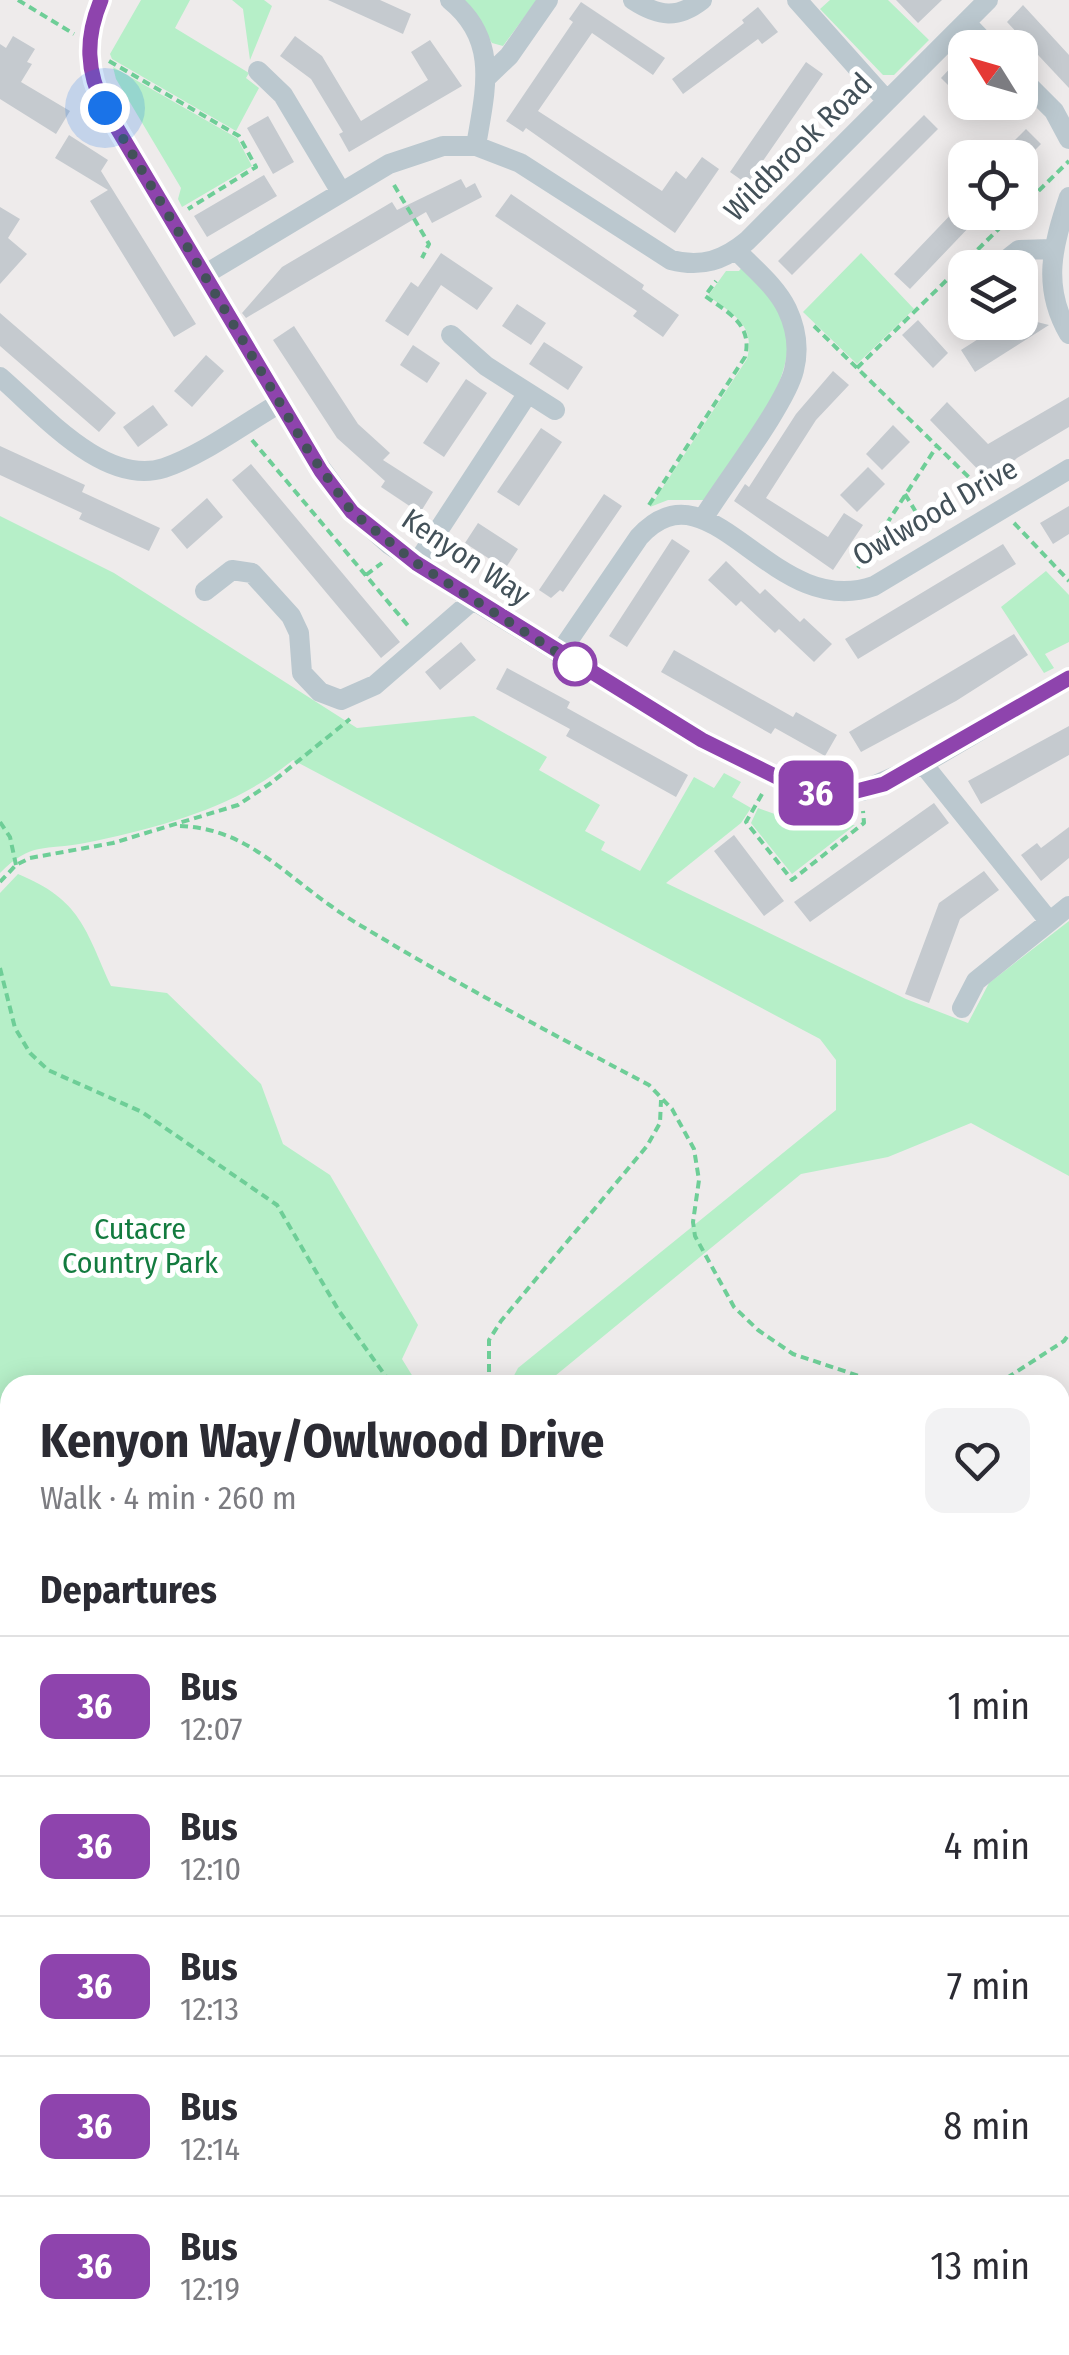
<!DOCTYPE html>
<meta charset="utf-8">
<style>
:root{--surface:#fff;--page:#f2f2f3;--text:#2b2b33;--muted:#7c7c81;--line:#e1e1e2}
body{margin:0;font-family:"Fira Sans Condensed",sans-serif;background:var(--page);color:var(--text);height:100vh;display:flex;flex-direction:column;font-size:38px;white-space:nowrap}
*{box-sizing:border-box;margin:0}
p{font-size:32px;color:var(--muted)}
.icon{flex:none;width:55px;height:55px;fill:none;stroke:currentColor;stroke-width:2;stroke-linecap:round;stroke-linejoin:round}
.map{position:relative;flex:1;overflow:hidden}
.drawer{position:absolute;left:0px;top:1375px;width:1070px;height:980px;display:flex;flex-direction:column;background:var(--surface);border-radius:30px 30px 0 0;box-shadow:0 5px 25px #0003}
.drawer>*{flex:none}
.badge{padding:0 20px;border-radius:15px;font-size:35px;line-height:65px}
.needle{width:65px;rotate:307deg}
.fabs{position:absolute;left:948px;top:30px;display:grid;gap:20px}
.fabs a{display:grid;place-items:center;width:90px;height:90px;border-radius:20px;background:var(--surface);box-shadow:0 5px 25px #0003;font-size:50px}
.you{position:absolute;width:50px;height:50px;margin:-25px;border:8px solid #fff;border-radius:50%;background:#1a73e8;box-shadow:0 0 0 15px #1a73e833}
.map>.badge{position:absolute;translate:-50% -50%;box-shadow:0 0 0 5px #fff}
h2{padding:0 40px;font-size:38px;line-height:90px}
.round{display:grid;place-items:center;flex:none;width:105px;height:105px;border-radius:20px;background:var(--page)}
.overview{display:flex;align-items:center;justify-content:space-between;height:170px;padding:0 40px}
h1{font-size:48px;font-weight:700;line-height:75px}
ul{padding:0;list-style:none}
li{display:flex;align-items:center;gap:30px;height:140px;padding:0 40px;border-top:2px solid var(--line)}
li div{flex:1}
li b{display:block;font-size:38px}
li em{font-style:normal}
li .badge{min-width:110px;font-weight:700;text-align:center}
.map>svg:first-child{display:block}
.green{fill:#b6efc8}
.building{fill:#c5cacf}
.lines{fill:none;stroke-linecap:round;stroke-linejoin:round}
.path{stroke:#6ece97;stroke-width:4;stroke-dasharray:8 5;stroke-linecap:butt}
.minor{stroke:#bbc8cf;stroke-width:20}
.rail-casing{stroke:#adb1b6;stroke-width:10}
.rail{stroke:#fff;stroke-width:6;stroke-dasharray:19;stroke-linecap:butt}
.line-casing{stroke:#fff;stroke-width:22}
.line{stroke:#8e44ad;stroke-width:15}
.walk{stroke:#435159;stroke-width:10;stroke-dasharray:0 18}
.stop-dot{fill:#fff;stroke:#8e44ad;stroke-width:5}
.labels{text-anchor:middle;stroke-width:10;stroke-linejoin:round;paint-order:stroke}
.street-label{font-size:30px;fill:#435159;stroke:#fff}
.park-label{font-size:30px;fill:#137b3f;stroke:#fff}
</style>
<div class="map">
<svg width="1069" height="2355" viewBox="0 0 1069 2355">
<rect width="100%" height="100%" fill="#eeebeb"/>
<path class="green" d="M 141,0 L 190,0 L 175,28 L 249,73 L 246,78 L 259,88 L 236,131 L 112,59 L 110,54 Z
M 232,0 L 264,0 L 272,6 L 250,60 L 243,9 Z
M 464,0 L 537,0 L 503,46 L 492,43 Z
M 830,0 L 888,0 L 929,40 L 894,75 L 883,75 L 820,9 Z
M 113,67 L 237,138 L 252,166 L 182,207 L 178,199 L 181,188 L 116,79 Z
M 861,253 L 914,309 L 857,364 L 803,312 Z
M 742,267 C 757,283 777,300 784,322 C 804,377 735,455 706,500 L 668,500 L 650,507 L 747,359 C 756,325 733,314 708,296 L 726,271 L 739,271 Z
M 0,516 L 114,573 L 357,728 L 474,716 L 547,757 L 539,770 L 600,805 L 585,831 L 605,842 L 601,850 L 640,871 L 694,777 L 714,788 L 724,773 L 741,782 L 732,797 L 751,808 L 741,823 L 666,883 L 906,999 L 968,1023 L 989,983 L 1069,921 L 1069,1176 L 971,1123 L 888,1157 L 801,1174 L 544,1385 L 509,1385 L 518,1368 L 836,1110 L 836,1060 L 820,1039 L 293,760 C 233,809 160,827 85,843 C 44,851 32,841 0,873 Z
M 1046,571 L 1069,595 L 1069,642 L 1045,654 L 1054,668 L 1044,673 L 1001,607 Z
M 758,808 L 803,824 L 855,825 L 792,874 L 751,823 Z
M 18,874 C 81,900 85,929 111,986 L 167,993 L 261,1084 L 283,1144 L 330,1175 L 418,1325 L 402,1359 L 418,1385 L 10,1385 L 10,2345 L 335,2345 L 322,2355 L 0,2355 L 0,893 Z
M 796,2345 L 919,2345 L 922,2349 L 917,2355 L 788,2355 Z"/>
<path class="building" d="M 328,0 L 380,0 L 411,14 L 403,34 Z
M 896,0 L 942,0 L 918,23 Z
M 581,2 L 665,58 L 653,75 L 592,33 L 538,111 L 662,191 L 676,171 L 686,179 L 702,157 L 719,169 L 675,233 L 526,128 L 523,132 L 506,121 L 573,22 L 569,19 Z
M 1023,5 L 1069,55 L 1069,88 L 1007,22 Z
M 758,7 L 778,32 L 762,44 L 758,39 L 683,94 L 672,79 L 744,23 L 742,20 Z
M 13,36 L 35,49 L 27,62 L 32,64 L 21,82 L 70,111 L 56,134 L 0,99 L 0,44 L 6,48 Z
M 295,36 L 322,56 L 361,121 L 428,80 L 411,52 L 430,40 L 462,86 L 349,152 L 339,134 L 343,132 L 311,79 L 280,56 Z
M 957,61 L 965,69 L 965,102 L 941,78 Z
M 806,62 L 823,74 L 747,184 L 730,172 Z
M 924,115 L 938,129 L 792,275 L 778,261 Z
M 268,116 L 294,162 L 273,174 L 247,128 Z
M 1026,129 L 1041,144 L 1027,158 L 997,158 Z
M 69,135 L 108,160 L 101,171 L 196,324 L 174,337 L 90,201 L 108,190 L 55,158 Z
M 264,175 L 277,196 L 207,237 L 194,216 Z
M 461,179 L 466,188 L 475,183 L 482,197 L 432,223 L 426,212 L 246,318 L 242,313 L 282,267 L 392,202 L 397,210 Z
M 511,194 L 644,285 L 642,289 L 679,315 L 663,337 L 633,316 L 637,311 L 495,216 Z
M 0,207 L 20,219 L 8,238 L 27,254 L 0,284 Z
M 958,207 L 974,222 L 910,289 L 894,274 Z
M 441,253 L 493,288 L 477,310 L 441,285 L 408,336 L 385,321 L 411,282 L 418,287 Z
M 1020,295 L 1037,322 L 1049,325 L 975,372 L 961,350 L 1005,322 L 1020,322 Z
M 517,304 L 546,323 L 531,345 L 502,326 Z
M 0,313 L 116,413 L 99,432 L 0,346 Z
M 918,320 L 948,353 L 933,368 L 902,335 Z
M 294,326 L 358,424 L 390,453 L 383,460 L 433,492 L 420,513 L 381,487 L 385,481 L 337,438 L 273,340 Z
M 544,342 L 583,367 L 568,390 L 529,364 Z
M 413,345 L 440,363 L 427,383 L 400,365 Z
M 206,355 L 224,371 L 192,407 L 174,391 Z
M 833,371 L 849,385 L 816,420 L 766,498 L 828,537 L 844,513 L 863,525 L 833,570 L 734,501 L 745,484 L 749,487 L 796,414 Z
M 466,379 L 487,393 L 444,457 L 423,443 Z
M 1069,397 L 1069,427 L 1017,458 L 991,483 L 930,420 L 947,402 L 988,444 Z
M 153,405 L 168,425 L 138,447 L 123,427 Z
M 893,425 L 910,442 L 882,470 L 866,454 Z
M 541,428 L 562,442 L 519,506 L 497,492 Z
M 0,446 L 85,485 L 82,492 L 160,528 L 149,551 L 79,519 L 82,513 L 0,475 Z
M 251,464 L 400,642 L 381,658 L 232,480 Z
M 868,467 L 885,484 L 857,512 L 840,495 Z
M 604,494 L 622,506 L 563,592 L 560,590 L 551,598 L 539,590 Z
M 207,498 L 223,517 L 187,549 L 171,530 Z
M 1069,506 L 1069,534 L 1053,544 L 1040,523 Z
M 478,523 L 518,549 L 505,569 L 465,543 Z
M 672,539 L 690,551 L 627,647 L 609,636 Z
M 1003,544 L 1016,564 L 858,659 L 845,639 Z
M 726,561 L 760,594 L 765,589 L 800,622 L 804,618 L 832,644 L 814,662 L 779,629 L 775,633 L 741,601 L 736,606 L 708,580 Z
M 1014,634 L 1028,655 L 956,701 L 861,752 L 849,732 Z
M 461,642 L 476,660 L 440,690 L 425,672 Z
M 674,650 L 793,717 L 796,712 L 837,735 L 825,756 L 775,728 L 771,734 L 661,672 Z
M 507,668 L 570,702 L 567,708 L 688,775 L 676,797 L 566,736 L 570,729 L 496,689 Z
M 1069,726 L 1069,755 L 981,804 L 968,781 Z
M 934,803 L 949,823 L 810,922 L 794,902 Z
M 1069,827 L 1069,858 L 1041,881 L 1021,855 L 1037,843 L 1041,848 Z
M 734,835 L 784,901 L 764,916 L 714,851 Z
M 984,871 L 999,890 L 960,919 L 929,1003 L 905,994 L 939,903 Z"/>
<g class="lines">
<path class="path" d="M 18,0 L 74,34
M 109,61 L 239,136 L 256,167 L 188,209
M 394,185 L 429,244 L 422,258
M 1020,209 L 1069,161
M 1020,289 L 1033,282
M 814,326 L 986,494
M 857,368 L 1016,212
M 252,440 L 410,628
M 905,494 L 928,532
M 649,505 L 745,357 C 753,325 729,313 705,296 L 716,281
M 1014,523 L 1069,581
M 871,548 L 875,550 L 963,496 L 969,506
M 858,568 L 937,446
M 366,575 L 382,563
M 762,794 L 746,822 L 792,880 L 864,823 L 863,811
M 0,822 L 10,837 L 16,865
M 180,826 C 244,828 281,871 331,906 C 351,921 374,933 395,946 C 478,995 564,1040 649,1085 L 672,1109 L 694,1149 L 699,1180 L 693,1222 L 695,1236 L 734,1307 L 758,1330 L 793,1354 L 886,1385
M 0,882 L 16,865 L 30,858 L 113,843 L 238,805 L 271,783 L 350,719
M 0,968 L 15,1028 L 30,1053 L 48,1070 L 142,1112 L 277,1205 L 339,1311 L 392,1385
M 489,1385 L 489,1340 L 501,1321 L 647,1146 L 660,1123 L 661,1100
M 996,1385 L 1064,1341 L 1069,1334
M 305,2355 L 313,2345"/>
<path class="minor" d="M 101,0 C 85,38 86,72 105,108 L 309,452 L 352,511 L 390,545 L 473,600 L 702,740 L 799,789 L 830,794 L 862,791 L 923,764 L 1069,678
M 450,0 C 500,40 485,91 476,146
M 633,0 C 659,17 678,19 702,0
M 797,0 L 887,101
M 966,23 L 990,48
M 258,71 L 283,95 L 341,192
M 488,76 L 509,56 L 548,0
M 1020,77 L 1054,111 L 1069,139
M 1069,197 C 1053,245 1041,286 1069,334
M 996,268 L 1019,250 L 1052,249
M 204,275 L 389,164 L 443,146 L 476,146 L 520,163 L 671,260 C 702,268 724,260 747,241 L 988,0
M 960,305 L 965,300
M 451,335 L 486,366 L 555,410
M 0,377 C 41,412 104,487 164,468 C 201,456 245,423 280,403
M 704,517 C 725,483 786,404 794,370 C 799,350 796,328 787,309 C 776,286 753,268 736,250
M 417,563 L 528,393
M 205,591 L 232,570 L 252,573 L 291,616 L 299,633 L 302,673 L 320,692 L 341,700 L 375,685 L 473,600
M 559,654 L 639,537 C 711,457 771,622 874,586 L 1069,469
M 923,764 L 1049,921
M 962,1008 L 976,981 L 1069,906"/>
<defs>
<path id="rail" d="M 1060,1823 L 1069,1816
M 1060,1843 L 1069,1836
M 384,2355 L 397,2345
M 406,2355 L 418,2345"/>
</defs>
<use href="#rail" class="rail-casing"/>
<use href="#rail" class="rail"/>
</g>
<g class="lines">
<defs>
<path id="line" d="M 101,0 C 85,38 86,72 105,108 L 321,471 L 352,512 L 416,563 L 702,740 L 799,788 L 845,794 L 884,784 L 1069,678"/>
</defs>
<use href="#line" class="line-casing"/>
<use href="#line" class="line"/>
<path class="walk" d="M 105,108 L 309,452 L 352,512 L 416,563 L 588,672 L 575,664"/>
</g>
<circle class="stop-dot" cx="575" cy="664" r="20"/>
<g class="labels">
<g class="street-label">
<text transform="translate(798 147) rotate(-45)" y="10">Wildbrook Road</text>
<text transform="translate(935 512) rotate(-30)" y="10">Owlwood Drive</text>
<text transform="translate(466 557) rotate(34)" y="10">Kenyon Way</text>
</g>
<g class="park-label">
<text x="140" y="1239">Cutacre<tspan x="140" dy="34">Country Park</tspan></text>
</g>
</g>
</svg>
<div class="fabs">
<a><svg class="needle" viewBox="-14 -14 28 28"><path d="M0-13l5 13h-10z" fill="#e53935"/><path d="M0 13l5-13h-10z" fill="#7c7c81"/></svg></a>
<a><svg class="icon" aria-label="locate" viewBox="0 0 24 24"><circle cx="12" cy="12" r="6"/><path d="M12 2v4M12 18v4M2 12h4M18 12h4"/></svg></a>
<a><svg class="icon" aria-label="layers" viewBox="0 0 24 24"><path d="M12 4l9 5-9 5-9-5zM3 14l9 5 9-5"/></svg></a>
</div>
<div class="you" style="left:105px;top:108px"></div>
<b class="badge" style="left:816px;top:793px;background:#8e44ad;color:#fff">36</b>
<section class="drawer">
<div class="overview"><div><h1>Kenyon Way/Owlwood Drive</h1><p>Walk · 4 min · 260 m</p></div><a class="round"><svg class="icon" aria-label="heart" viewBox="0 0 24 24"><path d="M12 20l-8-8c-3-5 5-10 8-4 3-6 11-1 8 4z"/></svg></a></div>
<h2>Departures</h2>
<ul>
<li><span class="badge" style="background:#8e44ad;color:#fff">36</span><div><b>Bus</b><p>12:07</p></div><em>1 min</em></li>
<li><span class="badge" style="background:#8e44ad;color:#fff">36</span><div><b>Bus</b><p>12:10</p></div><em>4 min</em></li>
<li><span class="badge" style="background:#8e44ad;color:#fff">36</span><div><b>Bus</b><p>12:13</p></div><em>7 min</em></li>
<li><span class="badge" style="background:#8e44ad;color:#fff">36</span><div><b>Bus</b><p>12:14</p></div><em>8 min</em></li>
<li><span class="badge" style="background:#8e44ad;color:#fff">36</span><div><b>Bus</b><p>12:19</p></div><em>13 min</em></li>
</ul>
</section>
</div>
